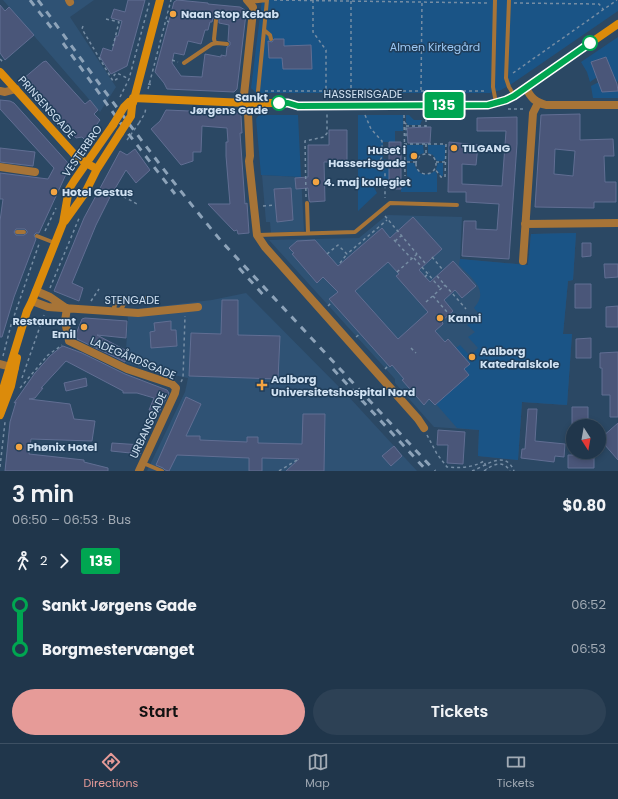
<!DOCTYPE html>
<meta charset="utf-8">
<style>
:root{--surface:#20364b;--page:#2d4155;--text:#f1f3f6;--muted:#a2abb5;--line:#3d5063;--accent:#e69b98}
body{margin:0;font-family:Poppins,sans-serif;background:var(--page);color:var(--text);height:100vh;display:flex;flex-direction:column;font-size:15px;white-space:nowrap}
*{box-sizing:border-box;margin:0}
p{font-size:13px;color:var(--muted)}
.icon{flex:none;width:22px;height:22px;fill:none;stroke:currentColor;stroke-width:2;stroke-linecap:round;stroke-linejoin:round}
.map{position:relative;height:471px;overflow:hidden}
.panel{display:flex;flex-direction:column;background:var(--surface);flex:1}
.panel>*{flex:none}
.badge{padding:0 8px;border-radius:3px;font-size:14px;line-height:26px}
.needle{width:26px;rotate:169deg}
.controls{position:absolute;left:566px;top:419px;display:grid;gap:8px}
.controls a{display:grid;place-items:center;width:40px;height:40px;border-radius:50%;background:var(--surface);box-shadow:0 2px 6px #0003,0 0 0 1px var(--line);font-size:20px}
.map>.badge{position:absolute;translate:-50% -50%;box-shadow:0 0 0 2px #fff}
.legs{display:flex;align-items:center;gap:6px;height:44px;padding:0 12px;font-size:13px}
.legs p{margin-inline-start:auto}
.summary{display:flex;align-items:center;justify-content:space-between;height:68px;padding:0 12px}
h1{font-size:22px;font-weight:600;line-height:30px}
.primary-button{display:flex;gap:8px;margin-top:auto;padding:8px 12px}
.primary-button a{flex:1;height:46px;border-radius:24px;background:var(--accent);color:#111;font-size:16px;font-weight:600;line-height:46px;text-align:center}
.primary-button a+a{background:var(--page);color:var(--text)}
ul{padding:0 12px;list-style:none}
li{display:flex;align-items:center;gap:14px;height:44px;font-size:15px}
li i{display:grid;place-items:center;width:6px;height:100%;margin:0 5px;background:currentColor}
li i::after{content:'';width:10px;height:10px;margin:-5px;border:3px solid;border-radius:50%;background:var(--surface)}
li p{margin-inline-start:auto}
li:first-child i{background:linear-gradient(#0000 50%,currentColor 0)}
li:last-child i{background:linear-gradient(currentColor 50%,#0000 0)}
.tab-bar{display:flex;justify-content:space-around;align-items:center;height:56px;border-top:1px solid var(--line);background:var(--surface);font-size:11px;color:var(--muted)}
.tab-bar a{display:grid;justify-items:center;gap:2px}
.tab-bar .selected{color:var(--accent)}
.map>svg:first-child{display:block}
.built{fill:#2f5274}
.green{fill:#1a5486}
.building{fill:#4a5679;stroke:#616e93;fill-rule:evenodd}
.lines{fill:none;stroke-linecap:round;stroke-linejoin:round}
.path{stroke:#768da4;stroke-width:1.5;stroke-dasharray:3 3;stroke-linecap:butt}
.lane{stroke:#a77437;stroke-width:4}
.street{stroke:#a77437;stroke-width:8}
.secondary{stroke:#dc8b0b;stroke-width:8}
.rail{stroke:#8da3b9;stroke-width:3;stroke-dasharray:7 7;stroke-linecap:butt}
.path-bridge{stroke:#768da4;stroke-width:1.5;stroke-dasharray:3 3;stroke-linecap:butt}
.secondary-bridge{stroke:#dc8b0b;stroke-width:8}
.line-1-casing{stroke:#fff;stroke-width:9}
.line-1{stroke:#00a651;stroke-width:6}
.poi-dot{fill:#f3a442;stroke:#203d59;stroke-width:1.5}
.stop-1-dot{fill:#fff;stroke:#00a651;stroke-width:2}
.labels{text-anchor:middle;stroke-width:3;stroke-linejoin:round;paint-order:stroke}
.poi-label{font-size:11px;font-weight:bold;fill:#cfe0f1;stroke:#203d59;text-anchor:start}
.park-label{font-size:11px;fill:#9cc8f4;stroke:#203d59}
.street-label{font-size:11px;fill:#cfe0f1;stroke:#203d59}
.stop-label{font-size:11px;font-weight:bold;fill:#cfe0f1;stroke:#203d59;text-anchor:end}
</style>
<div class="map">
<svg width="618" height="471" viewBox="0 0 618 471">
<rect width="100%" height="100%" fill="#2b4864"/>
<path class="built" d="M 3,0 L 94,0 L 70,17 L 116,87 L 100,112 Z
M 262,175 L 301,177 L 304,231 L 271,233 L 270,222 L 266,222 Z
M 387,215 L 462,217 L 460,259 L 528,265 L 531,234 L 576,233 L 573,280 L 568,281 L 563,334 L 572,334 L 567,405 L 522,402 L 518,460 L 478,456 L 479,430 L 434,427 L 395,383 L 395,379 L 269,240 L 359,238 Z
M 246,293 L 348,396 L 417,471 L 147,471 L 185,392 L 188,378 L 154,371 L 126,363 L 128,351 L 126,350 L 128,320 L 127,310 L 212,300 Z"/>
<path class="green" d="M 262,0 L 618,0 L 618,11 L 510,85 L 501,90 L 490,93 L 256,93 L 251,88 Z
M 618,37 L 618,81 L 616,82 L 606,57 L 591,62 L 597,77 L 590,82 L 587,72 L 581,62 Z
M 599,82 L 603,91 L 618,91 L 618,98 L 593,98 L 591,86 Z
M 259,115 L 298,115 L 301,177 L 261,175 L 256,119 Z
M 358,115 L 403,115 L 403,131 L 395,131 L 395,142 L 383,142 L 383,159 L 389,160 L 389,182 L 371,182 L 377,193 L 358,211 Z
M 406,115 L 409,115 L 414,120 L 422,120 L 420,125 L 408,125 L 406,122 Z
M 406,145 L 423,145 L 424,153 L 418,155 L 414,161 L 407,161 Z
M 428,145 L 445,145 L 445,159 L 443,161 L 437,161 L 433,155 L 428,153 Z
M 407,163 L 414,163 C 417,174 425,178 435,171 L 437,174 L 437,192 L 401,192 L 401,184 L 410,184 L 410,178 L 407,176 Z
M 438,163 L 443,163 L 443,176 L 441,176 L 436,169 Z
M 576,233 L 573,280 L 568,281 L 563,334 L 572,334 L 567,405 L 522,402 L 518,460 L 478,456 L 479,430 L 457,428 L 436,404 L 469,375 L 464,369 L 470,364 L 456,348 L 460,345 L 470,356 L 478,348 L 468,337 L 475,332 L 467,325 L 479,314 L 474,308 C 490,290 472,279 459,265 L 460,259 L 528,265 L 531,234 Z"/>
<path class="building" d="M 128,0 L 145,0 L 127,66 L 111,74 L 100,57 L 103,48 L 112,51 L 116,36 L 118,36 L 122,21 L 111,18 L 114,9 L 125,12 Z
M 177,0 L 208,3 L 208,4 L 240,7 L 245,10 L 246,14 L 237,89 L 234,92 L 167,89 L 164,83 L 155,72 L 174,2 ZM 215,17 L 219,18 L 219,23 L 229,25 L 228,41 L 230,42 L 230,45 L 227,47 L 226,56 L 221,55 L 221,57 L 205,54 L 202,77 L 181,76 L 172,63 L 174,53 L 184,55 L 188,41 L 201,44 L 205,30 L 208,30 L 210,22 L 212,22 L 213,18 Z
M 0,5 L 5,11 L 9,7 L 34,35 L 5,60 L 0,53 Z
M 274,39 L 284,39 L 284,46 L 311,45 L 312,69 L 283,69 L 282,58 L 269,58 L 268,41 L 272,42 Z
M 606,57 L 617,84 L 618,91 L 602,92 L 591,62 Z
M 46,61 L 85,104 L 90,100 L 98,110 L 94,114 L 100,120 L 85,140 L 82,137 L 76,138 L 23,79 L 43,62 Z
M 0,100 L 10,101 L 14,103 L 68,163 L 68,170 L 39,233 L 36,233 L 34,235 L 36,239 L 14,297 L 2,337 L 0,337 L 0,221 L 3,199 L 0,199 L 0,173 L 48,179 L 54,168 L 0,109 ZM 16,229 L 25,229 L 27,231 L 27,233 L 24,235 L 16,235 L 14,232 Z
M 166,110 L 238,113 L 241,116 L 242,133 L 240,133 L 245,204 L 247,203 L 249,233 L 238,234 L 237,230 L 234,231 L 208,204 L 230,204 L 226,156 L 226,142 L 228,142 L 227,128 L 202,126 L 201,152 L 193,152 L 193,161 L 181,165 L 151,129 L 160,121 Z
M 580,114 L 580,140 L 613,139 L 614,156 L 604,156 L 605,182 L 616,182 L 616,202 L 594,202 L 594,208 L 535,207 L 541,115 ZM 555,149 L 575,151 L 573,176 L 554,174 Z
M 517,117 L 517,144 L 509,259 L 462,256 L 464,221 L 476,221 L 476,229 L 497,230 L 499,204 L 466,202 L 466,192 L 448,192 L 449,142 L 478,145 L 476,165 L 462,164 L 462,184 L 502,186 L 506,131 L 477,131 L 477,118 Z
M 426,127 L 431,127 L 430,143 L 408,143 L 407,128 Z
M 329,130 L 347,130 L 347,162 L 324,162 L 325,201 L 310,202 L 309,200 L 308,188 L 296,189 L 295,178 L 308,177 L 308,145 L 329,145 Z
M 389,142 L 401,142 L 401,189 L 389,189 Z
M 0,148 L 35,152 L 33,166 L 0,162 Z
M 135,149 L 150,170 L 136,183 L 126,170 L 110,197 L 96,225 L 72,283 L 83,288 L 79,301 L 54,291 L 84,218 L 120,151 L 127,155 Z
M 291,188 L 293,220 L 277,222 L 274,189 Z
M 413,217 L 442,249 L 419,270 L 430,282 L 453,261 L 476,286 L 462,298 L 455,290 L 444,300 L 453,311 L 442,321 L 443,324 L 435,331 L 445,342 L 448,339 L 470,364 L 464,369 L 469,375 L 435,405 L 429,399 L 424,405 L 402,380 L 404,379 L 392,365 L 390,367 L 329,299 L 338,292 L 323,277 L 317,283 L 292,254 L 294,253 L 289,248 L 297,241 L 315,240 L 338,266 L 382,228 L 390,238 ZM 388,262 L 399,274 L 396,276 L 428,312 L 398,339 L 355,291 Z
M 582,243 L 591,243 L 591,256 L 582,257 Z
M 604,264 L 618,264 L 618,277 L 605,278 Z
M 575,284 L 591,284 L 591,308 L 575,308 Z
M 222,300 L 238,300 L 238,335 L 280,336 L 278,379 L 189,376 L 191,333 L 221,334 Z
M 618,306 L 618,327 L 606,327 L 606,307 Z
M 85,318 L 127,321 L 126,338 L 97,335 L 127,351 L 125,362 L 77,339 L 76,334 L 82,319 Z
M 171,321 L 171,330 L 176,330 L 177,346 L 151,348 L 150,332 L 155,331 L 154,323 Z
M 591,338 L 591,358 L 576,358 L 576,339 Z
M 63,346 L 82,353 L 125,374 L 167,390 L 169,393 L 159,412 L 149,410 L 154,398 L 137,393 L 123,393 L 123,391 L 66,361 L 41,388 L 43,388 L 35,398 L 29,399 L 70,404 L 74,419 L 95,421 L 92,441 L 31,439 L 29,454 L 84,460 L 84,462 L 108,468 L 108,471 L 5,471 L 10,422 L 16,402 L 14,403 L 35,373 L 50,356 L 61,347 Z
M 618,352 L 618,417 L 610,417 L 610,395 L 602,395 L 602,368 L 600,368 L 600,353 Z
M 86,378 L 87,386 L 66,391 L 64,383 Z
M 186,397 L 201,404 L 186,436 L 200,436 L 200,440 L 247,442 L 247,437 L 258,437 L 258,443 L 302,444 L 303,414 L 325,414 L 324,471 L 286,471 L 299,459 L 262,458 L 262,471 L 249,471 L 249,458 L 177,455 L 169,471 L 165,470 L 163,468 L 156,465 Z
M 572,407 L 588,407 L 588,424 L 572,424 Z
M 528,409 L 537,409 L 535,441 L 565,444 L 564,457 L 555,456 L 554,462 L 521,458 L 522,449 L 525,449 Z
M 618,423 L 618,460 L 604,444 L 606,442 L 602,437 Z
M 438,430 L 465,432 L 463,464 L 447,463 L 448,445 L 437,445 Z
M 112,443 L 142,445 L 140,454 L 111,451 Z
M 394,446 L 402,456 L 391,466 L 382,456 Z
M 568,455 L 594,455 L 594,468 L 568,468 Z"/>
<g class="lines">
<path class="path" d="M 274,0 L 489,3
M 313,0 L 313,32 L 326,50 L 326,91
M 351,1 L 351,91
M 514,3 L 599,4 L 603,9
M 106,19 L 119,22 L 113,46
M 167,21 L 169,22
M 83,26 L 82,29 L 113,81 L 117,79 L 114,75 L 117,73 L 129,79
M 0,59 L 4,63
M 172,60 L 178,62
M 513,73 L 617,0
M 148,84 L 153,85
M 148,89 L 171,0
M 421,90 L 422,0
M 265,91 L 487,91
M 120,97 L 129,79 L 150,0
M 508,109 L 526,109
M 426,113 L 426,127
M 365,115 L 371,129 L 382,141 L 382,157 L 379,162 L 385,173 L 385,198
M 404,115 L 405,176
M 404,122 L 406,124 L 406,137
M 139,123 L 145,113 L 146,107
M 406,126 L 426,126
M 404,144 L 446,144 L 445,177 L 441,177 L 435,169
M 426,153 L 426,144
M416 164a10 10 0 1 1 20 0a10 10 0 1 1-20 0Z
M 379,162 L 389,162
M 401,162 L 416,162
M 436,162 L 446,162
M 113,191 L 139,205
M 306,197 L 305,141 L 324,137 L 327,133 L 327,114
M 263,206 L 275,205
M 385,216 L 417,254
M 45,231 L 56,208
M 394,240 L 412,259
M 395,241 L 401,236
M 327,254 L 338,245 L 347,254 L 387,220
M 432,257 L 443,270
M 414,258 L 441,289
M 340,263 L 347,254
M 397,272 L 417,254 L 425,263
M 437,276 L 466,309
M 50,288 L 80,216
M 433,296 L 454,320
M 91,301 L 99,289
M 426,302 L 445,285
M 328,306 L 332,302
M 356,337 L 360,334
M 411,348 L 416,353
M 3,356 L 11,325 L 39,244
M 385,369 L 388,366
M 22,378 L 44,315
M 181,382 L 183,378 L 185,316
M 20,388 L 48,355 L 62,345
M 427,435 L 437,454 L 447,467 C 460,468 472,468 484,461 L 487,469
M 0,467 L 5,422
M 279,471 L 297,460 L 297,458
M 472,471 C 486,466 505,449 514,471
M 484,471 C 492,465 503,459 510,471"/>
<path class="lane" d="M 495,0 L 493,87 L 496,103
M 509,0 L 506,78 L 509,87 L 514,95
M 250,2 L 267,0
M 264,30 L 270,35 L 271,39
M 215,43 L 214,39 L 216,20
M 184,63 L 212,44 L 217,43 L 227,44
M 258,91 L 267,0
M 307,203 L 308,233
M 17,232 L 24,232
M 258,235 L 355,232 L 390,203 L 457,205
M 37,236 L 55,243
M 117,297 L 143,301 L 148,297
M 123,298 C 125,305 123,308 117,312 L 114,307 L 118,301 Z
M 143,463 L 162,471"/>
<path class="street" d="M 69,0 L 70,2
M 247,0 L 253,7 L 253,11 L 244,95 L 248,113 L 250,156 L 249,161 L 257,235 L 265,247 L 378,374 L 418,419 L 424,428
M 526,88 C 531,98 535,102 546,105 L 618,105
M 0,91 L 5,92 L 16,89
M 0,167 L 35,172
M 525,224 L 618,223
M 523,261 L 533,113 L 538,103
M 36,291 L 50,297 L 66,308
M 32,301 L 48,307 L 138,313 L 198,307
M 67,308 L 65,321 L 69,341 L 127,369 L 172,384 L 176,388 L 175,393 L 139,471
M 0,364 L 15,368"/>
<path class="secondary" d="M 0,72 L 74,154 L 86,163 L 97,169
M 133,98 L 246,103 L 288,103 L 298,106 L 488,105 L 506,100 L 515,95 L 618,24
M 133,103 L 160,0
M 65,221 L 85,193 L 97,169 L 120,133
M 0,407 L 3,389 L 27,311 L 32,301 L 63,223 L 69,189 L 74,181 L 113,125
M 0,415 L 11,386 L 17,358"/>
<path class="rail" d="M 30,0 L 53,30
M 38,0 C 98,82 157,164 222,242 L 435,471
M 63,43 L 127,132 L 175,194
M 239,268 L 266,298
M 333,369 L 427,471"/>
<path class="path-bridge" d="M 127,140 L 139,123
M 425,277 L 429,272"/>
<path class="secondary-bridge" d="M 113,125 L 124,107 L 129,102
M 120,133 L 131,116 L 132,106"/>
</g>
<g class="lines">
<defs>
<path id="line-1" d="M 279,103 L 288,103 L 298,106 L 488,105 L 506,100 L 514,96 L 590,43"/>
</defs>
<use href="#line-1" class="line-1-casing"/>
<use href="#line-1" class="line-1"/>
</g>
<g class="poi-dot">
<circle cx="173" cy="14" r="4"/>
<circle cx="454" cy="148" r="4"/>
<circle cx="414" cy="156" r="4"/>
<circle cx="316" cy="182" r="4"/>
<circle cx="54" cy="192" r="4"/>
<circle cx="440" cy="318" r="4"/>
<circle cx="84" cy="327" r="4"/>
<circle cx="472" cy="357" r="4"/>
<path d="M260 379h4v4h4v4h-4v4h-4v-4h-4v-4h4z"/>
<circle cx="19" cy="447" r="4"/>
</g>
<g class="stop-1-dot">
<circle cx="590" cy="43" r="7"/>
<circle cx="279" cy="103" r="7"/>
</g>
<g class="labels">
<g class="poi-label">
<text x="181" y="18">Naan Stop Kebab</text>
<text x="462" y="152">TILGANG</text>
<text x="406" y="154" text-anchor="end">Huset i<tspan x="406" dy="13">Hasserisgade</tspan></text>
<text x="324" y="186">4. maj kollegiet</text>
<text x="62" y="196">Hotel Gestus</text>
<text x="448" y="322">Kanni</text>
<text x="76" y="325" text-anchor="end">Restaurant<tspan x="76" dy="13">Emil</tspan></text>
<text x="480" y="355">Aalborg<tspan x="480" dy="13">Katedralskole</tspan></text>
<text x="271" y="383">Aalborg<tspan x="271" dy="13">Universitetshospital Nord</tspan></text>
<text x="27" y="451">Phønix Hotel</text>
</g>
<g class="park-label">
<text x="435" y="51">Almen Kirkegård</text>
</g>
<g class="street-label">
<text x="363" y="98">HASSERISGADE</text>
<text transform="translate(47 107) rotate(48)" y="4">PRINSENSGADE</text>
<text transform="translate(82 151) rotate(-55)" y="4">VESTERBRO</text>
<text x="132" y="304">STENGADE</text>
<text transform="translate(133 358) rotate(23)" y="4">LADEGÅRDSGADE</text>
<text transform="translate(148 425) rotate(-65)" y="4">URBANSGADE</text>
</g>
<g class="stop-label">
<text x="268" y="101">Sankt<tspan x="268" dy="13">Jørgens Gade</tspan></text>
</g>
</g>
</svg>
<div class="controls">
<a><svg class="needle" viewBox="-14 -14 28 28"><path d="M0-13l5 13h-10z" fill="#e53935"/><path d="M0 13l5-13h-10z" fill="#a2abb5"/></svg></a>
</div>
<b class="badge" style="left:444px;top:105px;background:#00a651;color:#fff">135</b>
</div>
<section class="panel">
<div class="summary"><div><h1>3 min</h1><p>06:50 – 06:53 · Bus</p></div><b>$0.80</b></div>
<div class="legs"><svg class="icon" aria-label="walk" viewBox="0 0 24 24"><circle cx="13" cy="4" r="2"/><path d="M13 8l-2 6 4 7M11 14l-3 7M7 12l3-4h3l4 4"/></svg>2<svg class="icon" aria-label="forward" viewBox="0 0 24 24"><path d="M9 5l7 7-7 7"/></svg><b class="badge" style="background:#00a651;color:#fff">135</b></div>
<ul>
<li><i style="color:#00a651"></i><b>Sankt Jørgens Gade</b><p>06:52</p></li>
<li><i style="color:#00a651"></i><b>Borgmestervænget</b><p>06:53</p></li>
</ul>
<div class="primary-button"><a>Start</a><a>Tickets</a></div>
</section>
<nav class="tab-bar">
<a class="selected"><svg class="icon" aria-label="directions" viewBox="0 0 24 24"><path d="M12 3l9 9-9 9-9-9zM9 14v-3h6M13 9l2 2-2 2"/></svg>Directions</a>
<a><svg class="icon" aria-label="map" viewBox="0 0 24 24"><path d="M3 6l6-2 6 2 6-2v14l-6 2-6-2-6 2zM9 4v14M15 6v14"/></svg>Map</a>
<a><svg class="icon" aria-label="tickets" viewBox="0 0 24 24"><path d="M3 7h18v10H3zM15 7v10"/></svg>Tickets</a>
</nav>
